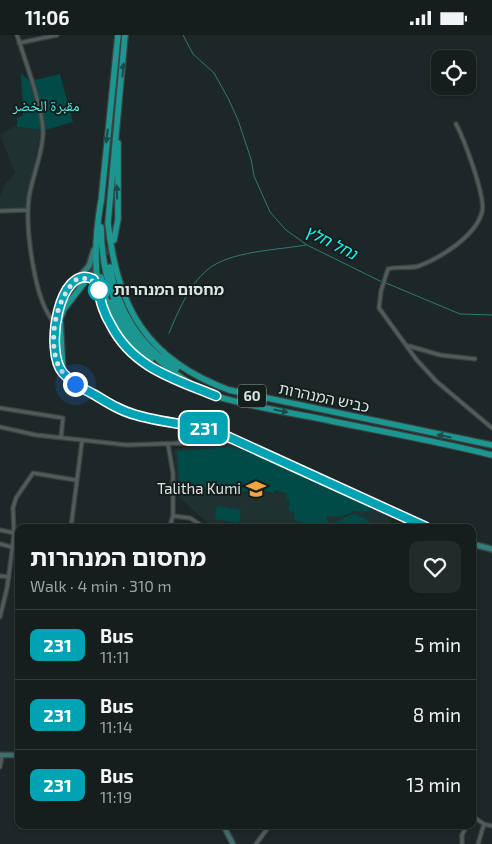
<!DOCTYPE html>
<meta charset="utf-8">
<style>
:root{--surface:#161d1d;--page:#232a2a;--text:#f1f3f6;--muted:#9ea2a4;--line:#353b3b}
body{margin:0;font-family:"Exo 2","Noto Naskh Arabic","Noto Sans Hebrew",sans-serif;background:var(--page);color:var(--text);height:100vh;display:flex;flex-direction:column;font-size:19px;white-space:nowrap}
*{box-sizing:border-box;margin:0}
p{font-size:16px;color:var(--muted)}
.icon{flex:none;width:28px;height:28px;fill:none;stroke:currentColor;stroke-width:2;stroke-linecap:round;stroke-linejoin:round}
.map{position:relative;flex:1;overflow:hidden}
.side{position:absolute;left:15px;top:489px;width:461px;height:305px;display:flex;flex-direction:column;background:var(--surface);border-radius:10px;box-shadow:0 1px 4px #0004,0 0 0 1px var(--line)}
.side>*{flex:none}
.badge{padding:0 10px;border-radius:8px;font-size:18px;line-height:32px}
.controls{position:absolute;left:431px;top:15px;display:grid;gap:10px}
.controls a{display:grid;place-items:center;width:45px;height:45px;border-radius:10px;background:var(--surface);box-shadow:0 1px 4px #0004,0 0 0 1px var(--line);font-size:25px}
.you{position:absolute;width:25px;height:25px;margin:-12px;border:4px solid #fff;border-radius:50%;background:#1a73e8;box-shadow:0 0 0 8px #1a73e833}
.map>.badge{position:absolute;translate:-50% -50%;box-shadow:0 0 0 2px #fff}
.round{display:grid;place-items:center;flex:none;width:52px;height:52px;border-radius:10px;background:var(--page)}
.head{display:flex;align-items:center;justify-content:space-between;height:85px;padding:0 15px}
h1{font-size:24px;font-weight:700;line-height:38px}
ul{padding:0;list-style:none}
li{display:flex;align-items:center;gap:15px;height:70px;padding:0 15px;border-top:1px solid var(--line)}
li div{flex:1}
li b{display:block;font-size:19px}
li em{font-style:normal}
li .badge{min-width:55px;font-weight:700;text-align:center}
.status{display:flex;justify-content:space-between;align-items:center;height:35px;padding:0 25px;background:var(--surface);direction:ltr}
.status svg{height:14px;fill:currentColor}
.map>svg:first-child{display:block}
.built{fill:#1f3231}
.green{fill:#004a47}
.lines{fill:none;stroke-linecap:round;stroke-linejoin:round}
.stream{stroke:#2e7974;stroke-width:1}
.highway-tunnel{stroke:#3a4343;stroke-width:5.5;stroke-dasharray:5.5 3;stroke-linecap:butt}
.street-casing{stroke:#3a4342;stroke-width:5.5}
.secondary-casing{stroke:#3a4342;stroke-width:7}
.primary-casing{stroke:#3a4342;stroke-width:8}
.highway-casing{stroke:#3a4342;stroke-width:8}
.street{stroke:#505c5b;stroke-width:3}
.secondary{stroke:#406d6b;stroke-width:4.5}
.primary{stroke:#317f7b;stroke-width:5}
.highway{stroke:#1c9690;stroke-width:5.5}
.oneway{fill:#174e4b}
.line-casing{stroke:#fff;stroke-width:11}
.line{stroke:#00a3b4;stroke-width:8}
.walk{stroke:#dce3e2;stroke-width:5;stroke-dasharray:0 9}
.stop-dot{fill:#fff;stroke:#00a3b4;stroke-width:2.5}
.labels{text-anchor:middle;stroke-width:4;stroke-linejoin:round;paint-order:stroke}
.shield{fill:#131e1d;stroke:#a0a8a7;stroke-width:1}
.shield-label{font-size:14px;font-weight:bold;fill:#dce3e2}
.park-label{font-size:15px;fill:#5ae9e0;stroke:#131e1d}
.stop-label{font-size:15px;font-weight:bold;fill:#dce3e2;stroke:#131e1d;text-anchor:start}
.street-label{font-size:15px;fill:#dce3e2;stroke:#131e1d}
.poi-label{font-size:15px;fill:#dce3e2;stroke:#131e1d;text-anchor:end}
.water-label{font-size:16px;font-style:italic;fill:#18fbf2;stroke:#131e1d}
</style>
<div class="status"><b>11:06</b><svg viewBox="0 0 49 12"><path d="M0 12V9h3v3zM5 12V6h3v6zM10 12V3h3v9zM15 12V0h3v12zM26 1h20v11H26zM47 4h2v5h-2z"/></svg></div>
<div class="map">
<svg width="492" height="809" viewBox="0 0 492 809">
<rect width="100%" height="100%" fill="#1d2727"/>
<path class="built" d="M 17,90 L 41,95 L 25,174 L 0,175 L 0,161 L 3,152 L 15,138 L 0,100 Z
M 232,409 L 254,415 L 393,481 L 388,492 L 212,492 L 175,458 L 177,449 L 174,414 Z"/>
<path class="green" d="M 21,38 L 30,46 L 60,39 L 73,87 L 45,95 L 17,92 L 17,83 L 23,80 Z
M 231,412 L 246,416 L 371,472 L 369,477 L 356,476 L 338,482 L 326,481 L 328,488 C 340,488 345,480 356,479 L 379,492 L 308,492 L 294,484 L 294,478 L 288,475 L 290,466 L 286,464 L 287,459 L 276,455 L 274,458 L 262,455 L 241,457 L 209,456 L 203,451 L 179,447 L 177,416 Z
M 217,471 L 241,475 L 239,488 L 215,484 Z"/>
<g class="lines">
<path class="stream" d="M 183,0 L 193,19 L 214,38 L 228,63 L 238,85 L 251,124 L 254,141 L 270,177 L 286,195 L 307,210 L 382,247
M 386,248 L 460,279 L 492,280
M 169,298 C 178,277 189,250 207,235 C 229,216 278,215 306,210"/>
<path class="highway-tunnel" d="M 86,246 L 112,209"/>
<defs>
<path id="street" d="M 17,0 C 25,25 42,71 43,95 C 44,115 32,142 29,162 C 25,191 34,266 54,287
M 19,8 L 57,0
M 456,89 C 464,104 486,162 482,177 C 476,201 440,223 419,231 C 409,234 398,231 388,234 L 381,256 L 379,273 L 416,324 L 436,346 L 492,393
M 0,176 L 28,175
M 409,311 L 440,320 L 475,324
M 0,373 L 63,383 L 61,402
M 0,392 L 36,400 L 127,410 L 240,406
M 168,409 L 173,438 L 173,481 L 171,487 L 174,492
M 173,481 L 190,483 L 204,492
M 71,492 L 82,406
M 0,495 L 14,498
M 0,509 L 12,512
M 0,541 L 9,542
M 0,582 L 7,553 L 11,524 L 14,498 L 13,473 L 16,463 L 33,438 L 75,445
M 0,732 L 2,720
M 472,781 L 484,789 L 492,791
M 256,809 L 270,790
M 462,809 L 462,800 L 467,790
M 478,809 L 484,789"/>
<path id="secondary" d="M 0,720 L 19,720
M 223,790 L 233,809"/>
<path id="primary" d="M 94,215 L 89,231 L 66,257 L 55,283 L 54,299 L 60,333 L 75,349 L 120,374 L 136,380 L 211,394 L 223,399 L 426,492
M 78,244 L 90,243 L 97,251
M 472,509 L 492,514"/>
<path id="highway" d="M 125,0 L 108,188 C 117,273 147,325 229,355 L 492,410
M 101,166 C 93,213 90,272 124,310 C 167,360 260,372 322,384 C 379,396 436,406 492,420
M 101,168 L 118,0
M 101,192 C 102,265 130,310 191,349
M 114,205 L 118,184 L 118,108
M 110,232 C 117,273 140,313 177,333
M 101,242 C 107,281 126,315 161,336
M 111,267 C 120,290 132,309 151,324
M 63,338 L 60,284 L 64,274 L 84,248"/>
</defs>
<use href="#street" class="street-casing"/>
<use href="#secondary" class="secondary-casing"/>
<use href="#primary" class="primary-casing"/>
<use href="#highway" class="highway-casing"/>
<use href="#street" class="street"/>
<use href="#secondary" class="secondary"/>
<use href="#primary" class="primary"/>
<use href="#highway" class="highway"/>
</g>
<defs><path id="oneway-solid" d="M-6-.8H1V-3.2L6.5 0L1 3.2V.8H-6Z" transform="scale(1.25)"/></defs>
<g class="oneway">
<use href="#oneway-solid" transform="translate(123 35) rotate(-85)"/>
<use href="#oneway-solid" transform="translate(107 101) rotate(97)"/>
<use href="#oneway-solid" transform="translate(117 157) rotate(-92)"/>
<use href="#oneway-solid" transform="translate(281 376) rotate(11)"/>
<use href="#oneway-solid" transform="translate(444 401) rotate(-169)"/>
</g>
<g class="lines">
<defs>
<path id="line" d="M 216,361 C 175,344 133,333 111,290 C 108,285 105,279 103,273 C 99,263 100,253 93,244 C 59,228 44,316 63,338 C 72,348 83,354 95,360 C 108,368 121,376 136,380 C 160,387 187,390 212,394 L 222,399 L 426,492"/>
</defs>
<use href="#line" class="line-casing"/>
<use href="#line" class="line"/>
<path class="walk" d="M 75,349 C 69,344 63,339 59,332 C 47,306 56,262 77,244 L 90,243 L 99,255"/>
</g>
<defs>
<symbol id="school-bare" viewBox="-9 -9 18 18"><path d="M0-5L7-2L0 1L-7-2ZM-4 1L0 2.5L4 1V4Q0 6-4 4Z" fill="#f2a541" stroke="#131e1d" stroke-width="2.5" paint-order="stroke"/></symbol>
</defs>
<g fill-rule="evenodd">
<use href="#school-bare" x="242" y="440" width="28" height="28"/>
</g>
<circle class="stop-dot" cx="99" cy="255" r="10"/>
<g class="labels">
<rect class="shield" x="238" y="349.5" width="28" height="23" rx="4"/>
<g class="shield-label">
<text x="252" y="366">60</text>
</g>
<g class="park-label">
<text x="46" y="76">مقبرة الخضر</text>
</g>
<g class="stop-label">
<text x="114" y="260">מחסום המנהרות</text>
</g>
<g class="street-label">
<text transform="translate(324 363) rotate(12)" y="5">כביש המנהרות</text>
</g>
<g class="poi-label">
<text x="241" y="459">Talitha Kumi</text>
</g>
<g class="water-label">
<text transform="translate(331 207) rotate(27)" y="6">נחל חלץ</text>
</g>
</g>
</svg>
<div class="controls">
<a><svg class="icon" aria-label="locate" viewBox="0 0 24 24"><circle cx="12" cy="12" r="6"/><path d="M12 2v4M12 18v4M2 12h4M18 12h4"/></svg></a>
</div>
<div class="you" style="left:75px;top:349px"></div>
<b class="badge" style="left:204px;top:393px;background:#00a3b4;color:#fff">231</b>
<section class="side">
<div class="head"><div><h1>מחסום המנהרות</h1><p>Walk · 4 min · 310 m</p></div><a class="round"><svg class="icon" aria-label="heart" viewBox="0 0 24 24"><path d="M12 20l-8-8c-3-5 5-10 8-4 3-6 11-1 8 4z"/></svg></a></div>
<ul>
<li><span class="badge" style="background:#00a3b4;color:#fff">231</span><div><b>Bus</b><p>11:11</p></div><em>5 min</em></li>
<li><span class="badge" style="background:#00a3b4;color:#fff">231</span><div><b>Bus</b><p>11:14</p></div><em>8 min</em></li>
<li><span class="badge" style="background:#00a3b4;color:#fff">231</span><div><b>Bus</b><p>11:19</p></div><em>13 min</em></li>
</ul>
</section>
</div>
